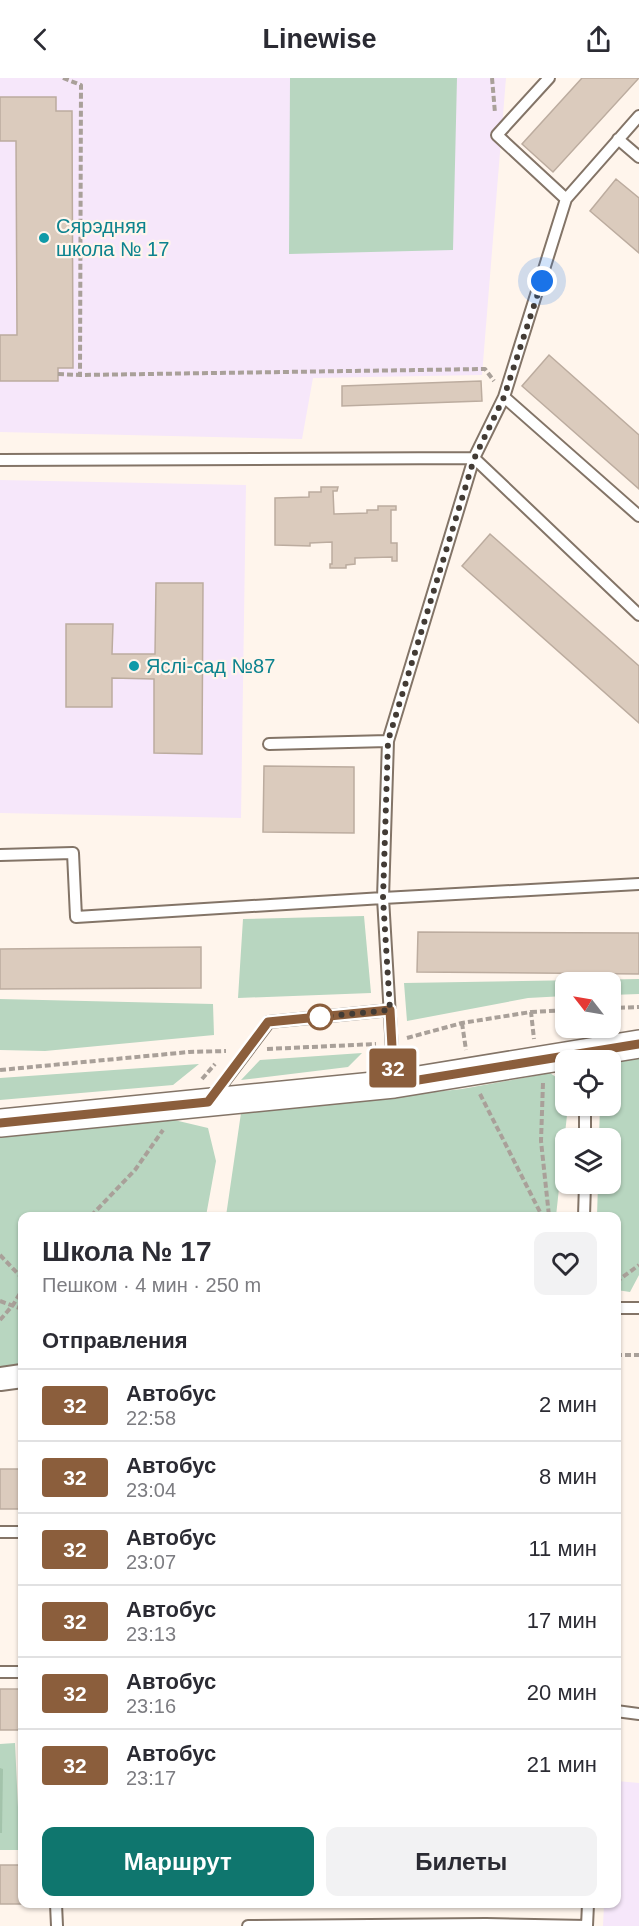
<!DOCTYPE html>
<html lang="ru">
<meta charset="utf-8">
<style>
:root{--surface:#fff;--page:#f2f2f3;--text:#2b2b33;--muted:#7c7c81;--line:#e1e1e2;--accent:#0f766e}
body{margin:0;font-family:Helvetica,sans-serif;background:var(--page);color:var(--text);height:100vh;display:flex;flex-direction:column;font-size:22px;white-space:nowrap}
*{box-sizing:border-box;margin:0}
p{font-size:20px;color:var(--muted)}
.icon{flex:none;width:33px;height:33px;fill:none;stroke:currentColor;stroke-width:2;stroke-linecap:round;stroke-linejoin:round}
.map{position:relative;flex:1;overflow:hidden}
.drawer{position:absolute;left:18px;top:1134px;width:603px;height:696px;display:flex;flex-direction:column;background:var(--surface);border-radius:12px;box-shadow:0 2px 4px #0004}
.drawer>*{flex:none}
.badge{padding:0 12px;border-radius:4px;font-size:21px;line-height:39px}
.needle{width:39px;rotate:301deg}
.tools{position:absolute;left:555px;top:894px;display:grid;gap:12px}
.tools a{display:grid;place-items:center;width:66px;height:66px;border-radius:12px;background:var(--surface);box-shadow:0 2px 4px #0004;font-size:30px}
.you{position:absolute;width:30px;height:30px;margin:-15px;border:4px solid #fff;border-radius:50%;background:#1a73e8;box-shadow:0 0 0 9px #1a73e833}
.map>.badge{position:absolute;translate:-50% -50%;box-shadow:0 0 0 3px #fff}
h2{padding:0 24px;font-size:22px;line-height:54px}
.round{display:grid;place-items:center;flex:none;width:63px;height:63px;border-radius:12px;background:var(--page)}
.summary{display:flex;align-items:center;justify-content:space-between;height:102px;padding:0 24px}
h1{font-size:28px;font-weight:800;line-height:45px}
.cta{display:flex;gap:12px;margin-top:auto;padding:12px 24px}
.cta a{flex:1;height:69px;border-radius:12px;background:var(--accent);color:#fff;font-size:24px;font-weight:800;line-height:69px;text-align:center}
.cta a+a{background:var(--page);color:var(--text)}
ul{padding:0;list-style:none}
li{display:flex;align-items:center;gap:18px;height:72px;padding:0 24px;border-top:2px solid var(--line)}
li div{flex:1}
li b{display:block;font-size:22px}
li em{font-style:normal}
li .badge{min-width:66px;font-weight:700;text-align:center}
header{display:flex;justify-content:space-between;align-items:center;height:78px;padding:0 24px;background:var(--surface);font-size:27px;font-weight:800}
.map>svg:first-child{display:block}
.education{fill:#f6e7fa}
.green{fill:#b8d6c0}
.forest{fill:#a3c3ab}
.building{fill:#dbcbbd;stroke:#bcac9f;stroke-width:1.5}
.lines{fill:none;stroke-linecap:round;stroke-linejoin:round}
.service-casing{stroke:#837467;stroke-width:14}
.minor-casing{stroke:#837467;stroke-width:26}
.tertiary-casing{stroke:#837467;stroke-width:30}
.path{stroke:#a9a099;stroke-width:4;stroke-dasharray:6 3;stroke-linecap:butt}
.service{stroke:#fff;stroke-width:10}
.minor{stroke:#fff;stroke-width:22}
.tertiary{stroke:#fff;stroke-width:27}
.line-casing{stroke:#fff;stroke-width:14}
.line{stroke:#8b5e3c;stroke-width:9}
.walk{stroke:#423b35;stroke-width:6;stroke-dasharray:0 10.8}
.culture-dot{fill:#0f9aa8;stroke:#fff5ec;stroke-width:2}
.stop-dot{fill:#fff;stroke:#8b5e3c;stroke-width:3}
.labels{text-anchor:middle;stroke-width:4.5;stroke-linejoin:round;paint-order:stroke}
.culture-label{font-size:20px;fill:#0d838f;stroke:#fff5ec;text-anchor:start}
</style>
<header><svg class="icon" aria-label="back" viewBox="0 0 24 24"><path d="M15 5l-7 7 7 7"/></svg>Linewise<svg class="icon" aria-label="share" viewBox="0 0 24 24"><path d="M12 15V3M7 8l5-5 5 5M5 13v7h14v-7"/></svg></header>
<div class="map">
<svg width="639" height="1848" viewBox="0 0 639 1848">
<rect width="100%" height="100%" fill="#fff5ec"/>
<path class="education" d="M 0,0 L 506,0 L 482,297 L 313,300 L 302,361 L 0,354 Z
M 0,402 L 246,407 L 241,740 L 0,735 Z
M 617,1703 L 639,1705 L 639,1848 L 603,1848 L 604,1826 L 616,1826 Z"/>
<path class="green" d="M 290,0 L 457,0 L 453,172 L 289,176 Z
M 364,838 L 371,915 L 238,920 L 243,841 Z
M 639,901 L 639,916 L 611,917 L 610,904 L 566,904 L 565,918 L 528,920 L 407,943 L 404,905 Z
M 0,921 L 213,926 L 214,957 L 45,973 L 0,972 Z
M 639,971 L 639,1197 L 630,1214 L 617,1212 L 616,1138 L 597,1138 L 598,1106 L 610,1106 L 610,1060 L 599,1060 L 600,1028 L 610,1028 L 611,983 Z
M 362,975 L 348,989 L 241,1002 L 260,982 Z
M 199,986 L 173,1007 L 0,1022 L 0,1000 Z
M 550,995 L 565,1005 L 566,1028 L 568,1028 L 556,1138 L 226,1138 L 241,1035 L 462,1011 Z
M 170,1041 L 208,1050 L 216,1083 L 206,1138 L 22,1138 L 22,1289 L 0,1291 L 0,1059 Z
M 15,1665 L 20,1772 L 0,1772 L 0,1666 Z"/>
<path class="forest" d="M 0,1690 L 3,1691 L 2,1755 L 0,1755 Z"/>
<path class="building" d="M 582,0 L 639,0 L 553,94 L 522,66 Z
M 0,19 L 56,19 L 56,33 L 72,33 L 73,290 L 58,290 L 58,303 L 0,303 L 0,257 L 17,257 L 16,63 L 0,63 Z
M 616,101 L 639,120 L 639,175 L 590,133 Z
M 549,277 L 639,357 L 639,411 L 522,308 Z
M 481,303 L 482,323 L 342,328 L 342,308 Z
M 321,409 L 338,409 L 337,413 L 333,413 L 334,436 L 367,435 L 367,432 L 378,432 L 378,428 L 396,428 L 396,432 L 391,432 L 391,465 L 397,465 L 397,483 L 392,483 L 392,479 L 355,480 L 355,486 L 346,487 L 346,490 L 330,490 L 330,486 L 332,486 L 332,464 L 310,465 L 310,468 L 275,467 L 275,420 L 309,419 L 309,414 L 321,414 Z
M 490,456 L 639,588 L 639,645 L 462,488 Z
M 156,505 L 203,505 L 202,676 L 154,675 L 154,601 L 112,600 L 112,629 L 66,629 L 66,546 L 113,546 L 112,576 L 155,576 Z
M 264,688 L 354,689 L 354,755 L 263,754 Z
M 418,854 L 639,855 L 639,896 L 417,894 Z
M 201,869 L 201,910 L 0,911 L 0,871 Z
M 0,1391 L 22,1391 L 22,1431 L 0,1431 Z
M 0,1611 L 22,1611 L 22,1652 L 0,1652 Z
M 0,1787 L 22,1787 L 22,1826 L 28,1826 L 0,1826 Z
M 99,1826 L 339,1826 L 99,1828 Z"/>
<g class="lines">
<defs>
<path id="service" d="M 549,0 L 497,57 L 566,121
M 618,61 L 639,79
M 504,319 L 639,438
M 0,382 L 474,380 L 639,537
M 269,666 L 388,663
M 0,777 L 73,775 L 76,839 L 383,820 L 388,663 L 474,380 L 504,319 L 566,121 L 639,38
M 394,1006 L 383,820 L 639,806
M 211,1021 L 269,944 L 390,932
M 585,1060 L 585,1028
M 584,1138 L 585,1106
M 616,1230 L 639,1230
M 0,1454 L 22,1454
M 0,1594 L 22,1594
M 616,1633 L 639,1636
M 56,1826 L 57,1848
M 248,1848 L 486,1846 L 587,1848
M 587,1848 L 588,1826"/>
<path id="minor" d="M 0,1301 L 22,1298"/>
<path id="tertiary" d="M 0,1045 L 394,1006 L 639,966"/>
</defs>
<use href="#service" class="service-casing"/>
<use href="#minor" class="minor-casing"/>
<use href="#tertiary" class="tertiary-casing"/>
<path class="path" d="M 63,0 L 81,7 L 80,297
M 492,0 L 495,35
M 58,296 L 80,297 L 485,291 L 494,303
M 610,930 L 639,929
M 531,934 L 566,932
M 462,945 L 466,972
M 407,960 L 462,945 L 531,934 L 534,961
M 267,971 L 376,966
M 0,992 L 189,974 L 226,973
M 202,1001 L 215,986
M 543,1005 L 541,1063 L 549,1138
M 480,1016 L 542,1138
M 91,1138 L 135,1092 L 163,1052
M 0,1177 L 22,1200
M 616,1204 L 639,1187
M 0,1223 L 22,1231
M 0,1242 L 13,1227 L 22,1212
M 616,1277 L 639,1277"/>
<use href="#service" class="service"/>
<use href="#minor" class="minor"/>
<use href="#tertiary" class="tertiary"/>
</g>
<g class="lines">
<defs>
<path id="line" d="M 0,1045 L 208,1024 L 268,944 L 390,932 L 394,1006 L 639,966"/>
</defs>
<use href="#line" class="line-casing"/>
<use href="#line" class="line"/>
<path class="walk" d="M 320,939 L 390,932 L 383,820 L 388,663 L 474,381 L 504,319 L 542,203"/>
</g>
<g class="culture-dot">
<circle cx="44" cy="160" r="6"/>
<circle cx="134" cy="588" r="6"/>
</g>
<circle class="stop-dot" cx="320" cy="939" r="12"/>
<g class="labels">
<g class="culture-label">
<text x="56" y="155">Сярэдняя<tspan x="56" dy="23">школа № 17</tspan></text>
<text x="146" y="595">Яслі-сад №87</text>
</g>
</g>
</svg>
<div class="tools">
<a><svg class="needle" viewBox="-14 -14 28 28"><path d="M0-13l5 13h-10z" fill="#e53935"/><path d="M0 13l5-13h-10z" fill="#7c7c81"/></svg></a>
<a><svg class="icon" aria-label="locate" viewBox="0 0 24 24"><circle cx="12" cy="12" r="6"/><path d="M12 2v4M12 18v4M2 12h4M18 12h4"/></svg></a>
<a><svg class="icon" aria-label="layers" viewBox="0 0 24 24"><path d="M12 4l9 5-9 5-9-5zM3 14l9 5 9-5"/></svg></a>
</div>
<div class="you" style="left:542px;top:203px"></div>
<b class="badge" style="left:393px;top:990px;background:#8b5e3c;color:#fff">32</b>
<section class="drawer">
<div class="summary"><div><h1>Школа № 17</h1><p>Пешком · 4 мин · 250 m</p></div><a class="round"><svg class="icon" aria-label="heart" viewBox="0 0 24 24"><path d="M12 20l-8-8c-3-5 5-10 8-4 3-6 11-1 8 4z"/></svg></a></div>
<h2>Отправления</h2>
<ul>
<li><span class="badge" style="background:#8b5e3c;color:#fff">32</span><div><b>Автобус</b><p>22:58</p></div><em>2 мин</em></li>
<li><span class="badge" style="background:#8b5e3c;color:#fff">32</span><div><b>Автобус</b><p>23:04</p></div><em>8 мин</em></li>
<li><span class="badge" style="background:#8b5e3c;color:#fff">32</span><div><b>Автобус</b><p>23:07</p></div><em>11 мин</em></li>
<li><span class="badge" style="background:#8b5e3c;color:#fff">32</span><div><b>Автобус</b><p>23:13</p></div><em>17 мин</em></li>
<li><span class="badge" style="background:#8b5e3c;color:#fff">32</span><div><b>Автобус</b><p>23:16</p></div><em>20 мин</em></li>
<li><span class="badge" style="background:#8b5e3c;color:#fff">32</span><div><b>Автобус</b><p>23:17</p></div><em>21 мин</em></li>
</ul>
<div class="cta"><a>Маршрут</a><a>Билеты</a></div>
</section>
</div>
